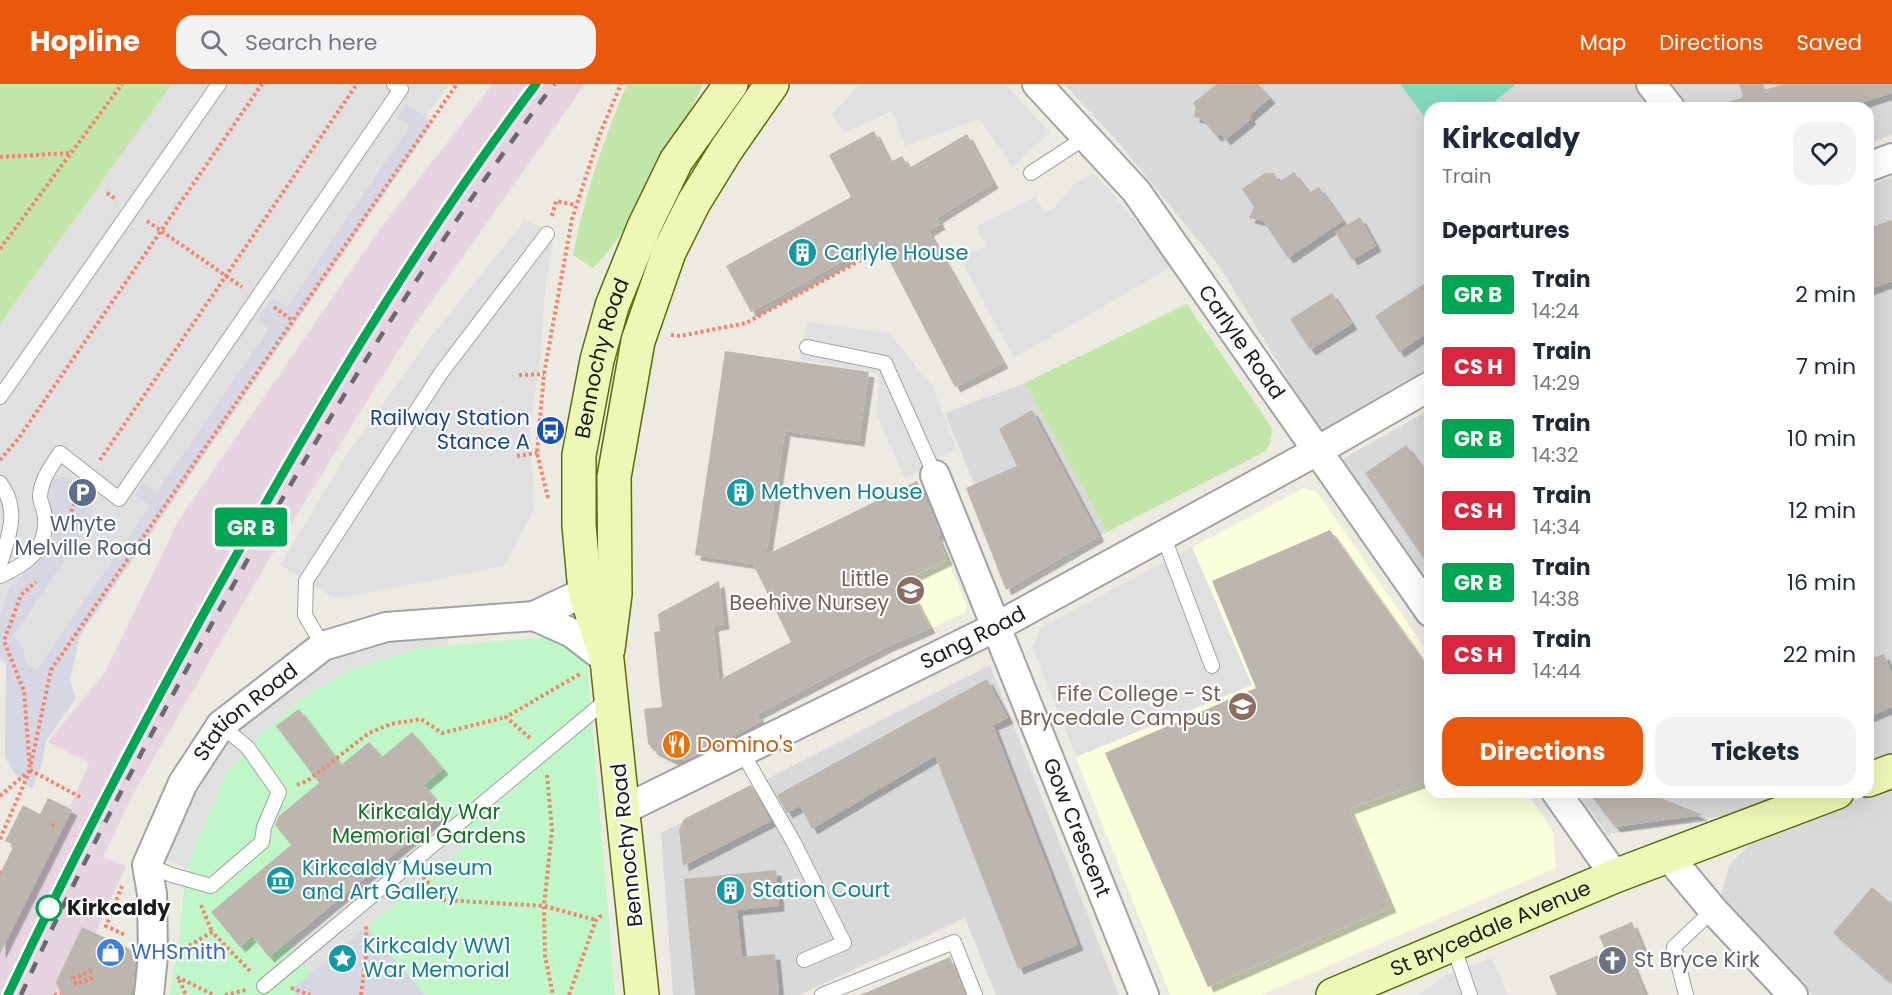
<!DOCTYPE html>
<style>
:root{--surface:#fff;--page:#f2f2f3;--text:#1f2937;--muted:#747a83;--accent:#ea580c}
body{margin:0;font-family:Poppins,sans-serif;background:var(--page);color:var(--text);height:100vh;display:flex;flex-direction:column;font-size:22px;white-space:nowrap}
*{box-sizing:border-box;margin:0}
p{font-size:20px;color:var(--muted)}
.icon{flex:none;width:33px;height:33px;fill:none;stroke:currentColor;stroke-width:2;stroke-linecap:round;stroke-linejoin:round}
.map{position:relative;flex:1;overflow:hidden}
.drawer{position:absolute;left:1424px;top:18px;width:450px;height:696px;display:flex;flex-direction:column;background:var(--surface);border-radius:18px;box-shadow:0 6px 24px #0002}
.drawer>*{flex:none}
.badge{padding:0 12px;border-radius:4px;font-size:21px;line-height:39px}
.map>.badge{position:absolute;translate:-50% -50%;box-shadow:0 0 0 3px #fff}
h2{padding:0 18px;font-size:22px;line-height:54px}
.round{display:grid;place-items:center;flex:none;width:63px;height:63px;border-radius:18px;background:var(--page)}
.overview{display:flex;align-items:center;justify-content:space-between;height:102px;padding:0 18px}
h1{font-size:28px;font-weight:700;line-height:45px}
.action{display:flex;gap:12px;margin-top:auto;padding:12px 18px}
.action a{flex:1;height:69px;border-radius:18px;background:var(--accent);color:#fff;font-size:24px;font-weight:700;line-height:69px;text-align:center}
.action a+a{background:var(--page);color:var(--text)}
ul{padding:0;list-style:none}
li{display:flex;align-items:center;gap:18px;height:72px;padding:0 18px}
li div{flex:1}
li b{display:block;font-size:22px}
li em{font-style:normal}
li .badge{min-width:66px;font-weight:700;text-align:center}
header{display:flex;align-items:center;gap:36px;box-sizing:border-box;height:84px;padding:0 30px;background:var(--accent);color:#fff}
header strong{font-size:28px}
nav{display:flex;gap:33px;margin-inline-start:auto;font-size:21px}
.search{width:420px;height:54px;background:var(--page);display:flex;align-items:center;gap:15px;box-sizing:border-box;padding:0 21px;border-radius:18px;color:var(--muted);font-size:22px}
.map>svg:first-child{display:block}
.residential{fill:#dad9d9}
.industrial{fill:#e6d4e1}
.education{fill:#fbfeda}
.grass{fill:#c2e6a9}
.park{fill:#bff7c8}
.pitch{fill:#82dabe}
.parking{fill:#e0e0e0}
.plaza{fill:#d7d6e3}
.building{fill:#bdb6af;filter:url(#shadow)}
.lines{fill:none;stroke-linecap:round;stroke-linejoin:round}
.lane-casing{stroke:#a3a3a3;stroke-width:16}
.street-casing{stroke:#a3a3a3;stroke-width:32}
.secondary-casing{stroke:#5b6d08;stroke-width:36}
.path{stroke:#f4846c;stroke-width:4;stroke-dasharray:3 3;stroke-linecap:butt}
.lane{stroke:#fff;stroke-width:14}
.street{stroke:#fff;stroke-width:28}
.secondary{stroke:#eff7b6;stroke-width:33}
.rail{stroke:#6a6a6a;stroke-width:4.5;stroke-dasharray:12 12;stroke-linecap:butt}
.line-casing{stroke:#fff;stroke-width:14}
.line{stroke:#00a651;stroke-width:9}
.stop-dot{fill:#fff;stroke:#00a651;stroke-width:3}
.labels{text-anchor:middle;stroke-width:4.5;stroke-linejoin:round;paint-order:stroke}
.culture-label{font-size:21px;fill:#0d838f;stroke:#fff;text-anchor:start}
.street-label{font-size:21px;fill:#1c1c1c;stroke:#fff}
.transit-label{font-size:21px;fill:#164399;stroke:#fff;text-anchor:end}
.service-label{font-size:21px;fill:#4e5e75;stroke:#fff}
.education-label{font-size:21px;fill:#785e54;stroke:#fff;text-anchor:end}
.food-label{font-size:21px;fill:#c56008;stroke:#fff;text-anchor:start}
.park-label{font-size:21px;fill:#0f751f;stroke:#fff}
.stop-label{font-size:21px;font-weight:bold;fill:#1c1c1c;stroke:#fff;text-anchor:start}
.shop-label{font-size:21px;fill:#366cbe;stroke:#fff;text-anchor:start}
.worship-label{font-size:21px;fill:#5b616d;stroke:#fff;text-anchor:start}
</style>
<header>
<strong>Hopline</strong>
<div class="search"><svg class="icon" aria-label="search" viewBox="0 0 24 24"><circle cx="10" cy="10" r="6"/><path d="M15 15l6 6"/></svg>Search here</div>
<nav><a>Map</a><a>Directions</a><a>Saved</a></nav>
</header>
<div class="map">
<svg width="1892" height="911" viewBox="0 0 1892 911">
<defs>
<filter id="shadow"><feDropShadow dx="5.5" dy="5.5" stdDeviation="0" flood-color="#0004"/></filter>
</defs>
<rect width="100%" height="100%" fill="#edeae2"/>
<path class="residential" d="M 1064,0 L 1892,0 L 1892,51 L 1868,60 L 1868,24 L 1430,24 L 1429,287 L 1322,351 L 1220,183 L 1118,58 Z
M 1892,93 L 1892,673 L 1868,682 L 1868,102 Z
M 1025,299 L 1107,448 L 1013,494 L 945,329 Z
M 1429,326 L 1429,498 L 1343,375 Z
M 990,581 L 1119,911 L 996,911 L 965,834 L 799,911 L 673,911 L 661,749 Z
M 1892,702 L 1892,911 L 1814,911 L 1795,897 L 1720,815 L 1729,781 L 1757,753 Z
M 1577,708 L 1798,708 L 1741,729 L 1607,750 Z"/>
<path class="industrial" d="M 493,0 L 585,0 L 411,246 L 262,487 L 133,710 L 103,773 L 126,782 L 67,911 L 0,911 L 0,821 L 50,715 L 70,723 L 89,679 L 48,658 L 106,587 L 177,439 L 382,142 Z"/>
<path class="education" d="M 1304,404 L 1317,408 L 1429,570 L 1430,708 L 1526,708 L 1553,747 L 1556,784 L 1261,911 L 1170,911 L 1032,563 L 1040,544 Z
M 938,453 L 967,522 L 965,529 L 888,562 L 853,496 Z"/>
<path class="grass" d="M 0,0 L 172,0 L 0,240 Z
M 627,0 L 703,0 C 693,26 677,46 664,69 C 641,112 629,149 593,184 L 573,171 C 586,107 602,60 627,0 Z
M 1187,220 L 1272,344 L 1270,360 L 1264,368 L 1107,448 L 1025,299 Z"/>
<path class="park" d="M 548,553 L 586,568 L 615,911 L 169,911 L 179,856 L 186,784 L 227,687 L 267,644 L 300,616 L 347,587 L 420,564 Z"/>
<path class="pitch" d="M 1400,0 L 1516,0 L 1487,24 L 1430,24 L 1429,39 Z"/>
<path class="parking" d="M 172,0 L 449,0 L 40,590 L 0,578 L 0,240 Z
M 860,0 L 1005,0 L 1050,48 L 1013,83 L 979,35 L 905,62 L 892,27 L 845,48 L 831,31 Z
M 1092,90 L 1098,93 L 1173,182 L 1014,274 L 960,174 L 986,162 L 976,143 L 1036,113 L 1044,128 L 1055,123 L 1073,101 Z
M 525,136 L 554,149 L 545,205 L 541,268 L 530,344 L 534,426 L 504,482 L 336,515 L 280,481 L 345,373 L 427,258 Z
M 807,238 L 889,249 L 933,303 L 956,364 L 905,395 L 877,332 L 879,290 L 799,275 Z
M 1192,463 L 1252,601 L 1076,673 L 1032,563 L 1040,544 Z
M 446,539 L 448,562 L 420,564 L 347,587 L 300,616 L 267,644 L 227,687 L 186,784 L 152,770 L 183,699 L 323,562 Z
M 446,727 L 474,756 L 311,889 L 285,860 Z
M 1492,874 L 1507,911 L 1419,911 L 1444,892 Z"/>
<path class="plaza" d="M 406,20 L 433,39 L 80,552 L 70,596 L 76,614 L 46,657 L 42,680 L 32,705 L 13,688 L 5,673 L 6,580 L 0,572 L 0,532 L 9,504 L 50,465 L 54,447 L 48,406 L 50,398 L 61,393 L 69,395 L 89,409 L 93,421 L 89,440 L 13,552 L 23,564 L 25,578 L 37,586 L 150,422 L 135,411 L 143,399 L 157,408 L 269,245 L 257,236 L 268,220 L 272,214 L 287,223 L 410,42 L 397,33 Z
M 367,843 L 425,911 L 297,911 L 292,905 Z"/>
<path class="building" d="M 1217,0 L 1258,0 L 1270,14 L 1249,32 L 1251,35 L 1225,56 L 1221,50 L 1216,52 L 1202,35 L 1194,33 L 1196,23 L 1193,19 Z
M 1739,0 L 1763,0 L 1765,6 L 1783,0 L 1892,0 L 1892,9 L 1845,24 L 1724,24 L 1723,20 L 1743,13 Z
M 874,47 L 890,78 L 902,72 L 909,84 L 967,50 L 993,99 L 937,134 L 940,140 L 928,147 L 1003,279 L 955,303 L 879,157 L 751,228 L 726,182 L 851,113 L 829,71 Z
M 1294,88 L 1309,109 L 1319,103 L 1343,137 L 1288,174 L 1263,137 L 1249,134 L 1254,123 L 1242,105 L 1265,89 L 1274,89 L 1279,98 Z
M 1360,133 L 1376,162 L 1352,176 L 1335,148 Z
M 1892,136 L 1892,197 L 1868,206 L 1868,144 Z
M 1430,196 L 1430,247 L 1399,268 L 1375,232 Z
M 1332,209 L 1352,240 L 1310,266 L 1290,235 Z
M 725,267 L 869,288 L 859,357 L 785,347 L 766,471 L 917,397 L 941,450 L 937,452 L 947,476 L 905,496 L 930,544 L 888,562 L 757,630 L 761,637 L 687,675 L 673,676 L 653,666 L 648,659 L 644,625 L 662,623 L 654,548 L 660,547 L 658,530 L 719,497 L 724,540 L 713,542 L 719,596 L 791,558 L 753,480 L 695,471 Z
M 1032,326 L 1099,452 L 1006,506 L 966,404 L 1017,382 L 999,345 Z
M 1406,361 L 1430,394 L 1430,484 L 1365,389 Z
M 1330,446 L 1430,586 L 1430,695 L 1349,725 L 1391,823 L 1208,903 L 1105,669 L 1256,604 L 1212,497 Z
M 1884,570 L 1892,590 L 1892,623 L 1868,633 L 1868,576 Z
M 987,595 L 1008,634 L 993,641 L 1078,861 L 1018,885 L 935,672 L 812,745 L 800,722 L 787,729 L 777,711 Z
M 299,625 L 341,681 L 369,658 L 382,673 L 412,648 L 443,685 L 424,701 L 446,727 L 269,873 L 252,852 L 240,863 L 211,828 L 291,761 L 275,741 L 279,732 L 319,699 L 276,642 Z
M 751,701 L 771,737 L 683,782 L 679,746 L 684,735 Z
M 1588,708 L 1646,708 L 1703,731 L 1615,743 Z
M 48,714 L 72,726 L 0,870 L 0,790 L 14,761 L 5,757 L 23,721 L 40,730 Z
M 776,786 L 779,822 L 737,826 L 742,873 L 775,870 L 779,911 L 695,911 L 684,795 Z
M 1872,803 L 1892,820 L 1892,900 L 1833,849 Z
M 1632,838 L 1646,873 L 1632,879 L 1645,911 L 1557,911 L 1549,892 L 1606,868 L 1599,852 Z
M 82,843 L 136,868 L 133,901 L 129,911 L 62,911 L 56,898 Z
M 950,873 L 965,911 L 860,911 Z"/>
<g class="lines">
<defs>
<path id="lane" d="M 1031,89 L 1086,53
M 807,263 L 885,279 L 935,391
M 0,313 L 219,0
M 0,399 C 20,425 9,452 0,480
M 1163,451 L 1212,582
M 0,492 C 27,480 47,466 45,434 C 45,426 40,419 40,412 C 41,396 51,382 60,369 L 119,415 L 401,5 L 394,0
M 323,562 L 305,531 L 306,497 L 441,289 L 547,150
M 742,668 L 794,759 L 844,859 L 804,876
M 147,781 L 172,791 L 211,802 L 262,758 L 264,743 L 279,708 L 248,664 L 221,641
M 1453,861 L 1470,911
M 264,902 L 609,614
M 822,911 L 954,858 L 975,911
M 1686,911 L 1674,863 L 1713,826"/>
<g id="street">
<path id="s1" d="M 1037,0 L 1136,107 L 1430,528"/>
<path d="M 1651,0 L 1670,24"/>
<path d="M 1868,83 L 1892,74"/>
<path id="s2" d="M 935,391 L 1144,911"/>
<path d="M 534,532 L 572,549 L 607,576"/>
<path d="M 1556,708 L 1615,792"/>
<path id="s3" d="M 623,726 L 996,543 L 1317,367 L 1430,302"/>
<path d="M 1669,773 L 1713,826 L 1793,911"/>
<path id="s4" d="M 149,911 L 153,872 L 152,810 L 147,781 L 183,699 L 221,641 L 323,562 L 386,543 L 534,532 L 585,508"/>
</g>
<g id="secondary">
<path d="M 608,565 L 615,510 L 614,393 L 638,257 L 669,168 L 694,118 L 726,66 L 772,0"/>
<path d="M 1868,696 L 1892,687"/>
<path id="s5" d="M 642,911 L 607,576 L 585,508 L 579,441 L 579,371 L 597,276 L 612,222 L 644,143 L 676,77 L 731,0"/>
<path id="s6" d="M 1333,911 L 1615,792 L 1837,708"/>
</g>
</defs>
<use href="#lane" class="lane-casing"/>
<use href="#street" class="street-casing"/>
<use href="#secondary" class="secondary-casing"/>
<path class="path" d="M 0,73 L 70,69
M 107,109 L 117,116
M 552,132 L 556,117 L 576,121
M 147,137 L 242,203
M 0,165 L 122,0
M 274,223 L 293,237
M 671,251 L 680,252 L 746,239 L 868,172
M 519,291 L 544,290
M 517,372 L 537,369
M 0,376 L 18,355 L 262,0
M 100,376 L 357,0
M 548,414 L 537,369 L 544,290 L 572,135 L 601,47 L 621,0
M 67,439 L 79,407
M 530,654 L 506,633 L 580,590
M 31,680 L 51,586 L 457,0
M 30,686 L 82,714
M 547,691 L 552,746 L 544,822 L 545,872 L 553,911
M 297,701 L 307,697 L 369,649 L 391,640 L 421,635 L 442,649 L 506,633
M 0,712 L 29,687
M 52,740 L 56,745
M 0,755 L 30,686 L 24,607 L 4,557 L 21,511 L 36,498
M 0,788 L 1,788
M 423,793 L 444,816 L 544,822 L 596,836
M 122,802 L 106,842 L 125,851
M 201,821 L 212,848
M 98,823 L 111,829
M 179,868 L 212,848 L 251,888
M 92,887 L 73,894 L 76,900 L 93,894
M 177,893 L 214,911
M 179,896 L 186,911
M 291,904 L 310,911
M 54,911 L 61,910
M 225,911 L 246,906
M 361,911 L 367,864 L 366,841
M 569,911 L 596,836 L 603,830"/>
<use href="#lane" class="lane"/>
<use href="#street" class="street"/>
<use href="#secondary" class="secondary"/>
<path class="rail" d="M 8,911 C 69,779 138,652 207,525 C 304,343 412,165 535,0
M 21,911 C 77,788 140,670 205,552 C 310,361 423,174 554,0"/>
</g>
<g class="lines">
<defs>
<path id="line" d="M 8,911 C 69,781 135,655 204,529 C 305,347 410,167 536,0"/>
</defs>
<use href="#line" class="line-casing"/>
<use href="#line" class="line"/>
</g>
<defs>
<symbol id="building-disc" viewBox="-11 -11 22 22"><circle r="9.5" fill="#0f9aa8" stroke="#fff"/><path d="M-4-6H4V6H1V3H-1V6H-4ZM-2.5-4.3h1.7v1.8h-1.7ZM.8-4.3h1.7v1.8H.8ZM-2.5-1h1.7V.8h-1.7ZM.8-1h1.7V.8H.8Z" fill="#fff"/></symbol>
<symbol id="bus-disc" viewBox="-11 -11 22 22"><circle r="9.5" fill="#1a4fb4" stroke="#fff"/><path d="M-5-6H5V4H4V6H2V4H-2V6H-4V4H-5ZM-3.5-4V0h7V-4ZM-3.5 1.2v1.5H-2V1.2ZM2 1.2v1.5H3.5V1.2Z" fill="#fff"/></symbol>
<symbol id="parking-disc" viewBox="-11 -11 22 22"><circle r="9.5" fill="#5c6f8a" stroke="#fff"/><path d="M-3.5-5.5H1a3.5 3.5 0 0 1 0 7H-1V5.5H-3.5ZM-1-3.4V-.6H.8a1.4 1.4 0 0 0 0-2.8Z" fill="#fff"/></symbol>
<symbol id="school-disc" viewBox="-11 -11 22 22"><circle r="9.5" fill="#8d6e63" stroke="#fff"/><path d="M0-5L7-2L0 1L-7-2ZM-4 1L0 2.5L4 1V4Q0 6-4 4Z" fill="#fff"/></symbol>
<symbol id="university-disc" viewBox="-11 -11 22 22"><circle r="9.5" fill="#8d6e63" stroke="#fff"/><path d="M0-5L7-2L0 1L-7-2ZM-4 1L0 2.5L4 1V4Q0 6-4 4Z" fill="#fff"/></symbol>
<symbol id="restaurant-disc" viewBox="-11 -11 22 22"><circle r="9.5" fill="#e8710a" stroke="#fff"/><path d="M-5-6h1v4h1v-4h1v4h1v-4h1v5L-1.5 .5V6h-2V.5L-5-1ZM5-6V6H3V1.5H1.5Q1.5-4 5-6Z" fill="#fff"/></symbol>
<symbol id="museum-disc" viewBox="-11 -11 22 22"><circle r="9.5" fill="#0f9aa8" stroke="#fff"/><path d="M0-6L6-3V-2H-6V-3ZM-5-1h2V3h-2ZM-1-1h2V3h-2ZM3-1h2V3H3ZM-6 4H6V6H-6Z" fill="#fff"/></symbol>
<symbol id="shop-disc" viewBox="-11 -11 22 22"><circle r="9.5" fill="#3f7fe0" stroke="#fff"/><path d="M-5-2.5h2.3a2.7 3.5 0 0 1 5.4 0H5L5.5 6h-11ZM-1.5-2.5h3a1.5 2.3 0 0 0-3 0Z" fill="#fff"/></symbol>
<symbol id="sight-disc" viewBox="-11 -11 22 22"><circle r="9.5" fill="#0f9aa8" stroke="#fff"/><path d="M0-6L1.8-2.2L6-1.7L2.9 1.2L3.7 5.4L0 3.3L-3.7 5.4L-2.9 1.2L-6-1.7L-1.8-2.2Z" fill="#fff"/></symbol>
<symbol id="church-disc" viewBox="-11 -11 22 22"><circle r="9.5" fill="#6b7280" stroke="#fff"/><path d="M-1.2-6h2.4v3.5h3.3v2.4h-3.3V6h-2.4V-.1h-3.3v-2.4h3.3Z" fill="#fff"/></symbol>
</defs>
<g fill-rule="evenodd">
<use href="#building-disc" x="786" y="152" width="33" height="33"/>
<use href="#bus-disc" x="534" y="330" width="33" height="33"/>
<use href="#building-disc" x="724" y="392" width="33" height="33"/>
<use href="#parking-disc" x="66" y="392" width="33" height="33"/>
<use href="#school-disc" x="894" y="490" width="33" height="33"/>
<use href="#university-disc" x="1226" y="606" width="33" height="33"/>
<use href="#restaurant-disc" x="660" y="644" width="33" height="33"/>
<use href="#museum-disc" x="264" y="780" width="33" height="33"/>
<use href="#building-disc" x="714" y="790" width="33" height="33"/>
<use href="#shop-disc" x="94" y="852" width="33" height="33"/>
<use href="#sight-disc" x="326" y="858" width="33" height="33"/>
<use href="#church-disc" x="1596" y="860" width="33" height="33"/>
</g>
<circle class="stop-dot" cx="49" cy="824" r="12"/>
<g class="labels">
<g class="culture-label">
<text x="824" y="176">Carlyle House</text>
<text x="761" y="415">Methven House</text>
<text x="302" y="791">Kirkcaldy Museum<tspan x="302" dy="24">and Art Gallery</tspan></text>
<text x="752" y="813">Station Court</text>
<text x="363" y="869">Kirkcaldy WW1<tspan x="363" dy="24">War Memorial</tspan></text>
</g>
<g class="street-label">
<text dy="7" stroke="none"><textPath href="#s1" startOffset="330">Carlyle Road</textPath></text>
<text dy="7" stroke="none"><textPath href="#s5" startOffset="645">Bennochy Road</textPath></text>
<text dy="7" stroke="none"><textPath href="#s3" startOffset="390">Sang Road</textPath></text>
<text dy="7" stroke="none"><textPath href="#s4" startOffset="316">Station Road</textPath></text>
<text dy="7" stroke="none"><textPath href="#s2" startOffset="380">Gow Crescent</textPath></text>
<text transform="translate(627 761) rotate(-96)" y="7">Bennochy Road</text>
<text dy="7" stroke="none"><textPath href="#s6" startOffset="171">St Brycedale Avenue</textPath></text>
</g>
<g class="transit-label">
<text x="530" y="341">Railway Station<tspan x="530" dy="24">Stance A</tspan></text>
</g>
<g class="service-label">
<text x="83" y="447">Whyte<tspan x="83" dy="24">Melville Road</tspan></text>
</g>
<g class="education-label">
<text x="889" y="502">Little<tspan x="889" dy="24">Beehive Nursey</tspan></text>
<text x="1221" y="617">Fife College - St<tspan x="1221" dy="24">Brycedale Campus</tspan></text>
</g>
<g class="food-label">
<text x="697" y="668">Domino's</text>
</g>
<g class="park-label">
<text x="429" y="735">Kirkcaldy War<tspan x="429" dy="24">Memorial Gardens</tspan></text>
</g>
<g class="stop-label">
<text x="67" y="831">Kirkcaldy</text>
</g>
<g class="shop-label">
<text x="131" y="875">WHSmith</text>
</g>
<g class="worship-label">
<text x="1634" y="883">St Bryce Kirk</text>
</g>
</g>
</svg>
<b class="badge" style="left:251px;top:443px;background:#00a651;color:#fff">GR B</b>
<section class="drawer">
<div class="overview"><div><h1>Kirkcaldy</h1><p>Train</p></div><a class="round"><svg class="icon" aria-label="heart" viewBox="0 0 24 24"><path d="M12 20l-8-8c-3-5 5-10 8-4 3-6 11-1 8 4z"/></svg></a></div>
<h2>Departures</h2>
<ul>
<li><span class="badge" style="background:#00a651;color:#fff">GR B</span><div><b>Train</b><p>14:24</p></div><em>2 min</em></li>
<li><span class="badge" style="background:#d7263d;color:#fff">CS H</span><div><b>Train</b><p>14:29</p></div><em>7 min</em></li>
<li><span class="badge" style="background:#00a651;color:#fff">GR B</span><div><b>Train</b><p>14:32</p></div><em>10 min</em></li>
<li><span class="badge" style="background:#d7263d;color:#fff">CS H</span><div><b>Train</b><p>14:34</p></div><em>12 min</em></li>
<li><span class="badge" style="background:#00a651;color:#fff">GR B</span><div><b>Train</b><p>14:38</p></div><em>16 min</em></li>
<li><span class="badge" style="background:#d7263d;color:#fff">CS H</span><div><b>Train</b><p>14:44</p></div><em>22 min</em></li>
</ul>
<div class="action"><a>Directions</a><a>Tickets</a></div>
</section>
</div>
